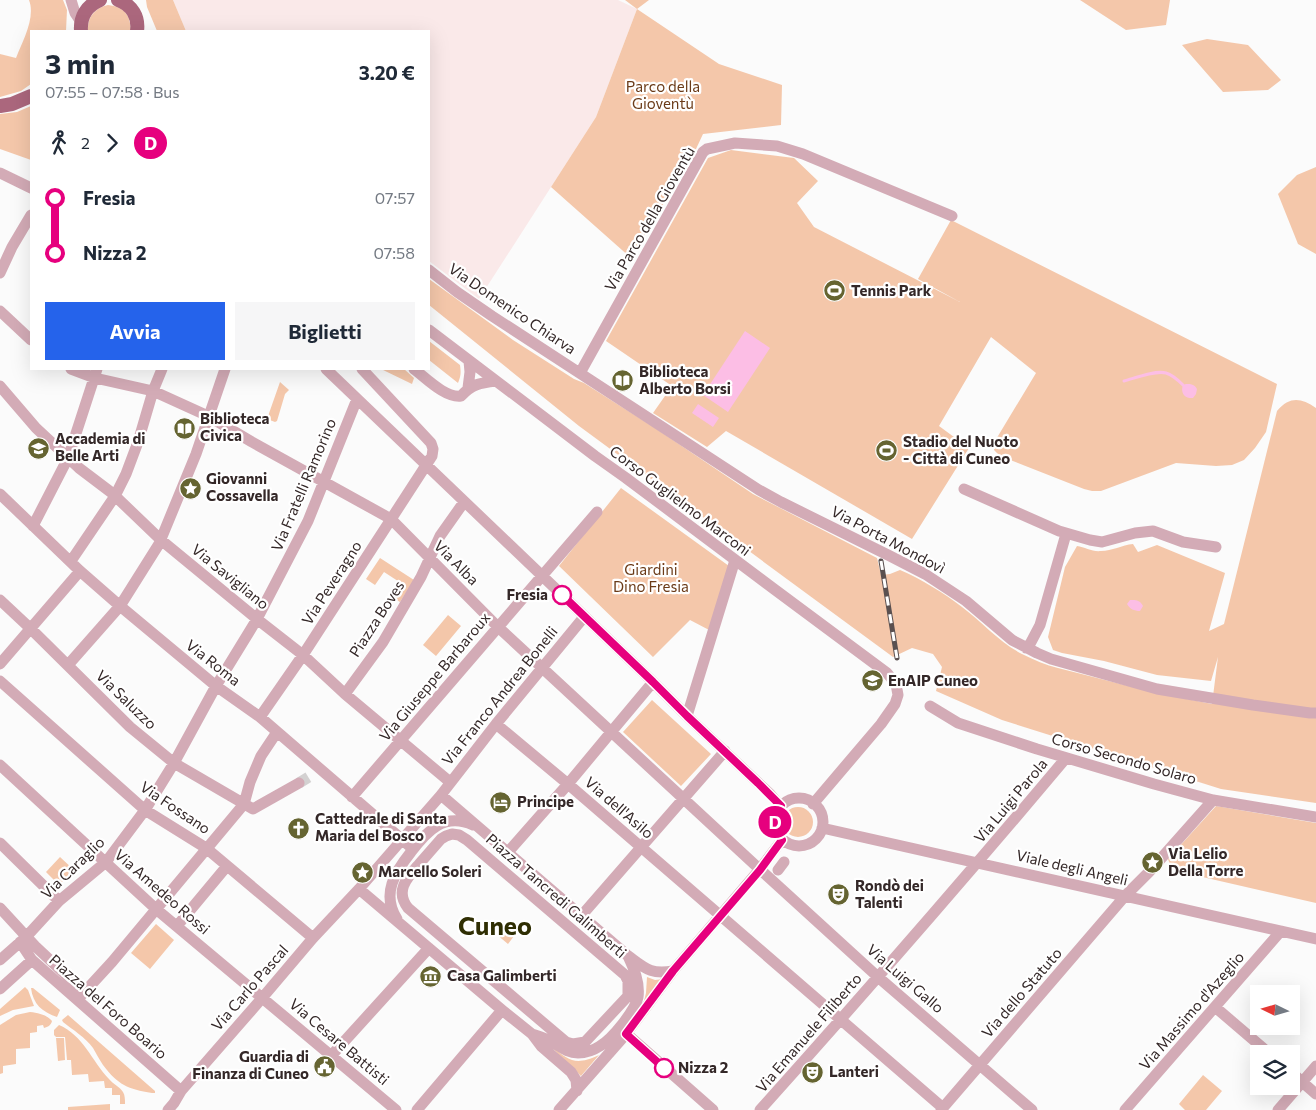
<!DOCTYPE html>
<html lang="it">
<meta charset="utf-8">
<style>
:root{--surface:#fff;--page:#f6f6f7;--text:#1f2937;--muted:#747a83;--accent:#2563eb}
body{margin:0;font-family:Commissioner,sans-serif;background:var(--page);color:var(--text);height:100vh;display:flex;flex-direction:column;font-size:19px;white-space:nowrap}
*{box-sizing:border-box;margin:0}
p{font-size:16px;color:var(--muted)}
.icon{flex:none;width:28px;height:28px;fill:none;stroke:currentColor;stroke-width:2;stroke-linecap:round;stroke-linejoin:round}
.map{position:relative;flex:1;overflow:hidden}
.details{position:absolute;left:30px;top:30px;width:400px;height:340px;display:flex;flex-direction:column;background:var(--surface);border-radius:0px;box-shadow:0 5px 20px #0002}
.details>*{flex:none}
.badge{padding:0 10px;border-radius:16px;font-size:18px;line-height:32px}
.needle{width:32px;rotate:275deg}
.buttons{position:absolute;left:1250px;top:985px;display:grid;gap:10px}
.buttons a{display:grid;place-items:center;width:50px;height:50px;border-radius:0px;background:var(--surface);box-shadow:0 5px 20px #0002;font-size:25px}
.map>.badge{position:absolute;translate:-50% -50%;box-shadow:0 0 0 2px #fff}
.legs{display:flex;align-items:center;gap:8px;height:55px;padding:0 15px;font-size:16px}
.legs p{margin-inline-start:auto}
.head{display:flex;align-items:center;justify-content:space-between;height:85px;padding:0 15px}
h1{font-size:28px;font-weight:700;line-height:38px}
.action{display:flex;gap:10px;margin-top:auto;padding:10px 15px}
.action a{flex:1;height:58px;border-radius:0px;background:var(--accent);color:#fff;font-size:20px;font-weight:700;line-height:58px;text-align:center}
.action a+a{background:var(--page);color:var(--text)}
ul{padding:0 15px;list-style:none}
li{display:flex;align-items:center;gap:18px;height:55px;font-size:19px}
li i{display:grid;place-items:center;width:8px;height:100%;margin:0 6px;background:currentColor}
li i::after{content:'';width:12px;height:12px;margin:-6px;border:4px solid;border-radius:50%;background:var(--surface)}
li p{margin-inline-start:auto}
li:first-child i{background:linear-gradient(#0000 50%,currentColor 0)}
li:last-child i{background:linear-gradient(currentColor 50%,#0000 0)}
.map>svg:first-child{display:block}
.built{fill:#fae9e9}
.green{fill:#f4c7aa}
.water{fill:#fcbee5}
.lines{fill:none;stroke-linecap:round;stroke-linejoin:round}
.stream{stroke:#fcbee5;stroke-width:3}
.minor-tunnel{stroke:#d3d1d1;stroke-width:11;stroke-dasharray:11 5.5;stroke-linecap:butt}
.minor{stroke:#d3abb6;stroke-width:11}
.major{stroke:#ab677d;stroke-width:14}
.rail-casing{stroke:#5a5050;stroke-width:5}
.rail{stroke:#fff;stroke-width:3;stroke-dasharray:9;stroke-linecap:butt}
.line-1-casing{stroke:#fff;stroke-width:11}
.line-1{stroke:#e6007e;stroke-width:8}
.stop-1-dot{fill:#fff;stroke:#e6007e;stroke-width:2.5}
.labels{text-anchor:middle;stroke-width:4.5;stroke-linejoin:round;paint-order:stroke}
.park-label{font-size:15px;fill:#6b3b18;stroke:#fff}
.street-label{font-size:15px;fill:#342828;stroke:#fff}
.poi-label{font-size:15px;font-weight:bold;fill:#342828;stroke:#fff;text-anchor:start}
.stop-label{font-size:15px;font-weight:bold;fill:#342828;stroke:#fff;text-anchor:end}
.town-label{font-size:25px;font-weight:bold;fill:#2f2e03;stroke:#fff}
</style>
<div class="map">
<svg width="1316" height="1110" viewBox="0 0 1316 1110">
<rect width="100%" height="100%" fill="#fbfbfb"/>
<path class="built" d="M 173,0 L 618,0 L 637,9 L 596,117 L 479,299 L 429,261 L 429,31 L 186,31 Z"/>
<path class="green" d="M 29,0 L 63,0 L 67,10 L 66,31 L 31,31 L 31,84 L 21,91 L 0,97 L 0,54 L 16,58 C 22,42 36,18 29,0 Z
M 146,0 L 173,0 L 186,31 L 157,31 L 147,7 Z
M 625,0 L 649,0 L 637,9 L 719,64 L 782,85 L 781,125 L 703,134 L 696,149 L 631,258 L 551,187 L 596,117 L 637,9 Z
M 1080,0 L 1170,0 L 1166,25 L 1126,30 Z
M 108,5 C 125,7 130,15 131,31 L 88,31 C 87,17 95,8 108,5 Z
M 1207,39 L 1248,45 L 1281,80 L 1268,90 L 1223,92 L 1182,45 Z
M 31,106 L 31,160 L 0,149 L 0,114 L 17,112 Z
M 731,150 L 794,158 L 818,181 L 797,203 L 814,227 L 960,302 L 918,279 L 951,220 L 1277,384 L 1266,432 L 1255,448 L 1244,460 L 1232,465 L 1216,466 L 1176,463 L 1101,491 L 1092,491 L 1084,489 L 1000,456 L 994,450 L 995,441 L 1036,373 L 991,337 L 939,426 L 969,448 L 912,539 L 726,431 L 707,447 L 653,413 L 672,386 L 606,341 L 708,158 Z
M 1316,167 L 1316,254 L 1298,244 L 1278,194 L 1297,175 Z
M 429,279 L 513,340 L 574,379 L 584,383 L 655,428 L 753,494 L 877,558 L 881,575 L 890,574 L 900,570 C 921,579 944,593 962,607 C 982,622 1000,643 1022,654 C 1034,660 1046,665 1058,668 L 1152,692 L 1212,704 L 1218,657 L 1211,681 L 1157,675 L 1104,661 L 1062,653 L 1053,650 L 1048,637 L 1065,567 L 1077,546 C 1085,547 1092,552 1101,551 C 1112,551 1122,545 1133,544 L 1138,552 L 1157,545 L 1225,573 L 1209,631 L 1224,624 L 1277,411 C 1290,396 1301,398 1316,408 L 1316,803 L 1221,789 L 1002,720 L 936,691 L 942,667 L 933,654 L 912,648 L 893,657 L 579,426 L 429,305 Z
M 429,341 L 460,365 C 461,372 461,376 458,383 L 429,360 Z
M 381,369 L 404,369 L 414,378 L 412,384 Z
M 280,382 L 289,390 L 285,394 L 277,421 L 275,422 L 267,419 Z
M 621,488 L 729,566 L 711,631 L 690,620 L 653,657 L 559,566 Z
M 380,558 L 414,580 L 400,602 L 395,599 L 404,585 L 384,572 L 375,585 L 366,579 Z
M 448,615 L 461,626 L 436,656 L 423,645 Z
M 652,700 L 711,754 L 681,786 L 623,732 Z
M 1216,806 L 1316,823 L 1316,903 L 1172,870 L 1168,859 Z
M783 822a15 15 0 1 1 30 0a15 15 0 1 1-30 0Z
M 60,857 L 74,870 L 59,885 L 46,872 Z
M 506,922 L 517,932 L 508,944 L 496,934 Z
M 156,924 L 174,940 L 150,969 L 131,953 Z
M 647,977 L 655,980 L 664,979 L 643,1005 L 646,993 Z
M 25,987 L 28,990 L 34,1006 L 13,1010 L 0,1016 L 0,1009 Z
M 31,988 L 33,988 L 60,1010 L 57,1017 C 42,1012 33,1004 31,988 Z
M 30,1012 C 39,1013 47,1015 52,1021 C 51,1025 48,1027 44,1028 L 43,1025 L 37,1026 L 37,1032 L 30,1033 L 30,1048 L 16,1049 L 16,1064 L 3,1066 L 3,1073 L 0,1074 L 0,1025 L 16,1015 Z
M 68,1015 L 155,1091 L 155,1093 L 152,1093 C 128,1089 118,1085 103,1065 C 99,1059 96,1053 93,1048 C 85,1037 73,1030 63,1022 L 62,1020 Z
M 59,1025 C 83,1035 92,1061 109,1079 C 113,1084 120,1087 123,1092 C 125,1095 125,1100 125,1104 L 120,1104 L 120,1095 L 112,1095 L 112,1088 L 105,1088 L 104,1081 L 89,1082 L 88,1074 L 72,1075 L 71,1060 L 67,1060 L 65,1037 L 56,1037 L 54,1035 L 54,1030 Z
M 56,1038 L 64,1038 L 65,1060 L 58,1061 Z
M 549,1045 L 551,1046 C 570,1061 575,1066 599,1055 L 581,1076 Z
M 1203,1075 L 1222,1091 L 1206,1110 L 1185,1110 L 1179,1104 Z
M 110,1104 L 110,1110 L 68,1110 L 68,1107 Z"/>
<path class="water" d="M 745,331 L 770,348 L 728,412 L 703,395 Z
M 1186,384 C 1191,384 1194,384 1197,389 L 1196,394 L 1193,398 C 1185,399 1180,393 1183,385 Z
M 698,404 L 719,418 L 713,427 L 692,413 Z
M 1130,600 C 1136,600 1140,600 1143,606 L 1140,611 C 1134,611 1130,609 1127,604 Z"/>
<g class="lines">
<path class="stream" d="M 1124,381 C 1135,378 1155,370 1166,373 C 1173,375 1178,380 1183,385"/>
<path class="minor-tunnel" d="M 299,783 L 312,775"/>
<path class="minor" d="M 71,0 L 75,13 L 81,22
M 0,173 L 31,188
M 429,270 L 457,292 L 492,316 L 759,490 L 781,502 L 890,556 L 925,574 L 966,601 L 1012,640 L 1037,653 L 1051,659 L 1157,689 L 1253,705 L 1310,713 L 1316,713
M 0,273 L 12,247 L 31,215
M 0,311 L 31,340
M 429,330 L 595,456 L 626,478 L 774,589 L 887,673 L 896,684 L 898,695 L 895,704 L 881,724 L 813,804
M 71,369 L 95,378 L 153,391 L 208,416 L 252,442 L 391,519 L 498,627 L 754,864 L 878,977 L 1032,1110
M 326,369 L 653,682 L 687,716 L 770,794 L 781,807
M 414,369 C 426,378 445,398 461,396 C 472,384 480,383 496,381
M 580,373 L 703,152 L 707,149 L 735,143 L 777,146 L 803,154 L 952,216
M 0,386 L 36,428 L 79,468 L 112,493 L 161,540 L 257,619 L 303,655 L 345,694 L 450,782
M 468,388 L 470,372 L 469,361
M 964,489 L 1059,531 L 1090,540 L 1102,542 L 1135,533 L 1153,531 L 1183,542 L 1216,547
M 0,494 L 80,571 L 120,606 L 216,686 L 260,717 L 413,849
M 33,526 L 68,458 L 97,369
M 71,561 L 115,496 L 126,474 L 138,442 L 153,391 L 162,369
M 0,600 L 31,629 L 130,727 L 174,763 L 253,809 L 299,783
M 1026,648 L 1030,644 L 1040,625 L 1066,534
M 0,664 L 80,571
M 68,665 L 120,606 L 159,544 L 196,454 L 225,369
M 0,681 L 145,810 L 206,848 L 313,938
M 345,694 L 383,642 L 421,577 L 440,536 L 464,502
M 930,706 L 958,723 L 1037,749 L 1154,784 L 1213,800 L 1316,817
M 687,716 L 735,560
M 260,717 L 303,655 L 432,456 L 433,449 L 431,443 L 362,369
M 496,724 L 568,784 L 943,1108
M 0,765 L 156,909 L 396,1110
M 441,795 L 627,955 C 645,968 650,975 673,971
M 352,797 L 597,512
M775 822a24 24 0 1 1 48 0a24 24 0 1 1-48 0Z
M 822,828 L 1316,939
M 452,834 L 459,835 L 467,840 L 625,975 L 628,981 L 628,996 L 585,1042 L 573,1044 L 566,1042 L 408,908 C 394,890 408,877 420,863 C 427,855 434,847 441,839 L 446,836 Z
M 0,843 L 59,901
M 508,852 L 568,784 L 612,731 L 653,682
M 778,870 L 784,862
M 359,889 L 502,1010 L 532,1034 L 541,1046 L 571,1072 L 576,1080 L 577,1091
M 0,908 L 35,946 L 84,992
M 582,915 L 725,751
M 397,919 C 381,894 395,872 411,852 C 427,831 444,812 473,825
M 177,926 L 227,866
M 20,942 L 32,960 L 181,1091
M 0,960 L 26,937 L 59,901 L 106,862 L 145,810 L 174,763 L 216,686 L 257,619 L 308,521 L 357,399
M 0,989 L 32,960
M 78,999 L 112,962 L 244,804 L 250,782 L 261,756 L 277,732
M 1215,1007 L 1270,1054
M 621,1029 L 713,1110
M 532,1034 C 538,1036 545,1038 550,1041 C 560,1046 566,1053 578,1053 C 586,1053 594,1050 600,1046 C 612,1039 635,1011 638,997 C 640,982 634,969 628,956
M 331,1056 L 429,948
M 1291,1072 L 1316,1094
M 168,1110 L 174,1103 L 181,1091 L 263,997 L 313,938 L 359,889 L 441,795 L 496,724 L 584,617
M 417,1110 L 502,1010
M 559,1110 L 626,1034 L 673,971 L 760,869 L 782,840
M 760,1110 C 864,994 966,877 1066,758
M 941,1110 L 1125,896 L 1149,872 L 1213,800
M 1125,1110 L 1281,931
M 1278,1110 L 1316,1066"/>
<path class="major" d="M 118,0 C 132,5 139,17 137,31
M 81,31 C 80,17 86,6 100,0
M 0,106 L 12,104 L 31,96"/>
<defs>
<path id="rail" d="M 881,561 L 897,658"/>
</defs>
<use href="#rail" class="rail-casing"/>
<use href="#rail" class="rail"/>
</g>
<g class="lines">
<defs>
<path id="line-1" d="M 562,595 L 653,682 L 687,716 L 758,783 L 781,806 C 773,818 774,828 782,840 L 760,870 L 673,971 L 626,1034 L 664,1068"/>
</defs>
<use href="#line-1" class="line-1-casing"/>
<use href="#line-1" class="line-1"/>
</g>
<defs>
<symbol id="stadium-disc" viewBox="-11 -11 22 22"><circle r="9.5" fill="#656431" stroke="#fff"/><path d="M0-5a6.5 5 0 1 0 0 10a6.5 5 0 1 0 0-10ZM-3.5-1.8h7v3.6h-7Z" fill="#fff"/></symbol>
<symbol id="library-disc" viewBox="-11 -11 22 22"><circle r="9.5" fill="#656431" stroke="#fff"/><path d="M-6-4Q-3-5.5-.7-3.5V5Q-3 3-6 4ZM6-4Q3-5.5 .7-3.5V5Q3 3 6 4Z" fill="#fff"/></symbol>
<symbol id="university-disc" viewBox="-11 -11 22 22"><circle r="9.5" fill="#656431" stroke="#fff"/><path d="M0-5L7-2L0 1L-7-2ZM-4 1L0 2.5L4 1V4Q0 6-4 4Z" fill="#fff"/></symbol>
<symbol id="sight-disc" viewBox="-11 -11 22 22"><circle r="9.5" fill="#656431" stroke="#fff"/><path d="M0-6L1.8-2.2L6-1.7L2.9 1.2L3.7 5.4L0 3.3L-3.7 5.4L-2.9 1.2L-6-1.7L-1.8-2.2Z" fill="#fff"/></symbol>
<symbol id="hotel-disc" viewBox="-11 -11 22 22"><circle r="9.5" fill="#656431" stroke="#fff"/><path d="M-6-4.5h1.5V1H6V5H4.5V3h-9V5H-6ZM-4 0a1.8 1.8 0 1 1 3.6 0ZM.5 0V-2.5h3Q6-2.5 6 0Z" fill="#fff"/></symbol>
<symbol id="church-disc" viewBox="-11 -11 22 22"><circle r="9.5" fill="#656431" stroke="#fff"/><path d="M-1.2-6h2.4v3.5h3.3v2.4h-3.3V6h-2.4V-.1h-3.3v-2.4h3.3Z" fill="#fff"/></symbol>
<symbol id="theatre-disc" viewBox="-11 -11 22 22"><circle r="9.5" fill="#656431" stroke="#fff"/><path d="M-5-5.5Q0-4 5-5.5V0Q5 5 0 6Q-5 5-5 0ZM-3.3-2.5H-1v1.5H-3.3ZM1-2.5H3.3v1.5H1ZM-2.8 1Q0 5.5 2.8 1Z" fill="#fff"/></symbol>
<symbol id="museum-disc" viewBox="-11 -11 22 22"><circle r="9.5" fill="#656431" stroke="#fff"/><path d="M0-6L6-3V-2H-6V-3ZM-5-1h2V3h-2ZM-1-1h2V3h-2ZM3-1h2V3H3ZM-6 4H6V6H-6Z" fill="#fff"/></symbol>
<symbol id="civic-disc" viewBox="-11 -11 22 22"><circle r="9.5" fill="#656431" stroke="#fff"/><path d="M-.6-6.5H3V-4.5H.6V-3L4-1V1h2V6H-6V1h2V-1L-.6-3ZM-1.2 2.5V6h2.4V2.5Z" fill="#fff"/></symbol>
</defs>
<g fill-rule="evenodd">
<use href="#stadium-disc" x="822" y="278" width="25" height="25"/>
<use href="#library-disc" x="610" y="368" width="25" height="25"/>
<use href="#library-disc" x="172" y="416" width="25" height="25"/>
<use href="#university-disc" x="26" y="436" width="25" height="25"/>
<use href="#stadium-disc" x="874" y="438" width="25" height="25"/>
<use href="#sight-disc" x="178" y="476" width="25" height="25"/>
<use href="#university-disc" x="860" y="668" width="25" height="25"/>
<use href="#hotel-disc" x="488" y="790" width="25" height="25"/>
<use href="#church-disc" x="286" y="816" width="25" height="25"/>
<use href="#sight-disc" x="1140" y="850" width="25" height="25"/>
<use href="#sight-disc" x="350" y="860" width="25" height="25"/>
<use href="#theatre-disc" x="826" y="882" width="25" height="25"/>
<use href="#museum-disc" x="418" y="964" width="25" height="25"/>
<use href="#civic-disc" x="312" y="1054" width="25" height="25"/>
<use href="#theatre-disc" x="800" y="1060" width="25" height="25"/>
</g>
<g class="stop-1-dot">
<circle cx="562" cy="595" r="9"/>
<circle cx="664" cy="1068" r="9"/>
</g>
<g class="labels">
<g class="park-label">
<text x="663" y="92">Parco della<tspan x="663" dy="17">Gioventù</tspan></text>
<text x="651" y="575">Giardini<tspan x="651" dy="17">Dino Fresia</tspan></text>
</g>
<g class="street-label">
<text transform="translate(650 219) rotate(-60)" y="5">Via Parco della Gioventù</text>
<text transform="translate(512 309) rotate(34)" y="5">Via Domenico Chiarva</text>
<text transform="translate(304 485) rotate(-67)" y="5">Via Fratelli Ramorino</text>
<text transform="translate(680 501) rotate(37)" y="5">Corso Guglielmo Marconi</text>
<text transform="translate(888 540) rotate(28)" y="5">Via Porta Mondovì</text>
<text transform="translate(456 563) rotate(45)" y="5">Via Alba</text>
<text transform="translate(230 577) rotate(39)" y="5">Via Savigliano</text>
<text transform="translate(332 583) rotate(-57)" y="5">Via Peveragno</text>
<text transform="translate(377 619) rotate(-57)" y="5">Piazza Boves</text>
<text transform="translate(213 663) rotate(38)" y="5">Via Roma</text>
<text transform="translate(435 677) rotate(-50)" y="5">Via Giuseppe Barbaroux</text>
<text transform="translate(500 696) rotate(-51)" y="5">Via Franco Andrea Bonelli</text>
<text transform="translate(126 700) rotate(44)" y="5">Via Saluzzo</text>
<text transform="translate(1124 759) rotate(16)" y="5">Corso Secondo Solaro</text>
<text transform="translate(1011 801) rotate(-50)" y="5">Via Luigi Parola</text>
<text transform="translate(175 808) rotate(34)" y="5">Via Fossano</text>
<text transform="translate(619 808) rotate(41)" y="5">Via dell'Asilo</text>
<text transform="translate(73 868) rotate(-44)" y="5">Via Caraglio</text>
<text transform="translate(1072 868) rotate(13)" y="5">Viale degli Angeli</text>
<text transform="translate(162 892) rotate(41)" y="5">Via Amedeo Rossi</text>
<text transform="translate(556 896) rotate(41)" y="5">Piazza Tancredi Galimberti</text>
<text transform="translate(905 979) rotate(41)" y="5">Via Luigi Gallo</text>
<text transform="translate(250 988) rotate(-49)" y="5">Via Carlo Pascal</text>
<text transform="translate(1022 993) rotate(-49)" y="5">Via dello Statuto</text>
<text transform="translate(108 1007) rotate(41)" y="5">Piazza del Foro Boario</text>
<text transform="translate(1192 1011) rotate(-49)" y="5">Via Massimo d'Azeglio</text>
<text transform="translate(809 1033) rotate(-49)" y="5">Via Emanuele Filiberto</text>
<text transform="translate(339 1042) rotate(40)" y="5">Via Cesare Battisti</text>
</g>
<g class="poi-label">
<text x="851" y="296">Tennis Park</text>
<text x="639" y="377">Biblioteca<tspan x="639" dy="17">Alberto Borsi</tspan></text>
<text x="200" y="424">Biblioteca<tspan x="200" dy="17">Civica</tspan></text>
<text x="55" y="444">Accademia di<tspan x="55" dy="17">Belle Arti</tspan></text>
<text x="903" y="447">Stadio del Nuoto<tspan x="903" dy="17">- Città di Cuneo</tspan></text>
<text x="206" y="484">Giovanni<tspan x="206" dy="17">Cossavella</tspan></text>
<text x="888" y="686">EnAIP Cuneo</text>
<text x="517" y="807">Principe</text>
<text x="315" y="824">Cattedrale di Santa<tspan x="315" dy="17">Maria del Bosco</tspan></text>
<text x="1168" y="859">Via Lelio<tspan x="1168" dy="17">Della Torre</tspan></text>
<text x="378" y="877">Marcello Soleri</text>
<text x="855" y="891">Rondò dei<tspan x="855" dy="17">Talenti</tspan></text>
<text x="447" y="981">Casa Galimberti</text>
<text x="309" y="1062" text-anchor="end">Guardia di<tspan x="309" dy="17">Finanza di Cuneo</tspan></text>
<text x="829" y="1077">Lanteri</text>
</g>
<g class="stop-label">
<text x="548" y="600">Fresia</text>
<text x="678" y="1073" text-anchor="start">Nizza 2</text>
</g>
<g class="town-label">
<text x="495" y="935">Cuneo</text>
</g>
</g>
</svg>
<div class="buttons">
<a><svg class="needle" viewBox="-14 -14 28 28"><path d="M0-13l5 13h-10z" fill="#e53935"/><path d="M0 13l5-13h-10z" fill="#747a83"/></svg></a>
<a><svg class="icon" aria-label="layers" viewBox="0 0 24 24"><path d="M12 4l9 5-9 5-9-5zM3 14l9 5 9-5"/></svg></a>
</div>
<b class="badge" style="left:775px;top:822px;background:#e6007e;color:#fff">D</b>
<section class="details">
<div class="head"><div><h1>3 min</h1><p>07:55 – 07:58 · Bus</p></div><b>3.20 €</b></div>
<div class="legs"><svg class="icon" aria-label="walk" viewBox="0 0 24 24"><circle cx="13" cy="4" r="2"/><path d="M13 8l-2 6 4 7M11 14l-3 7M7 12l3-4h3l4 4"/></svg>2<svg class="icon" aria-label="forward" viewBox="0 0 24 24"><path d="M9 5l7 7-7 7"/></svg><b class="badge" style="background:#e6007e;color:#fff">D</b></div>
<ul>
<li><i style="color:#e6007e"></i><b>Fresia</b><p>07:57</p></li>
<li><i style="color:#e6007e"></i><b>Nizza 2</b><p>07:58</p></li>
</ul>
<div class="action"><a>Avvia</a><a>Biglietti</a></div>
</section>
</div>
